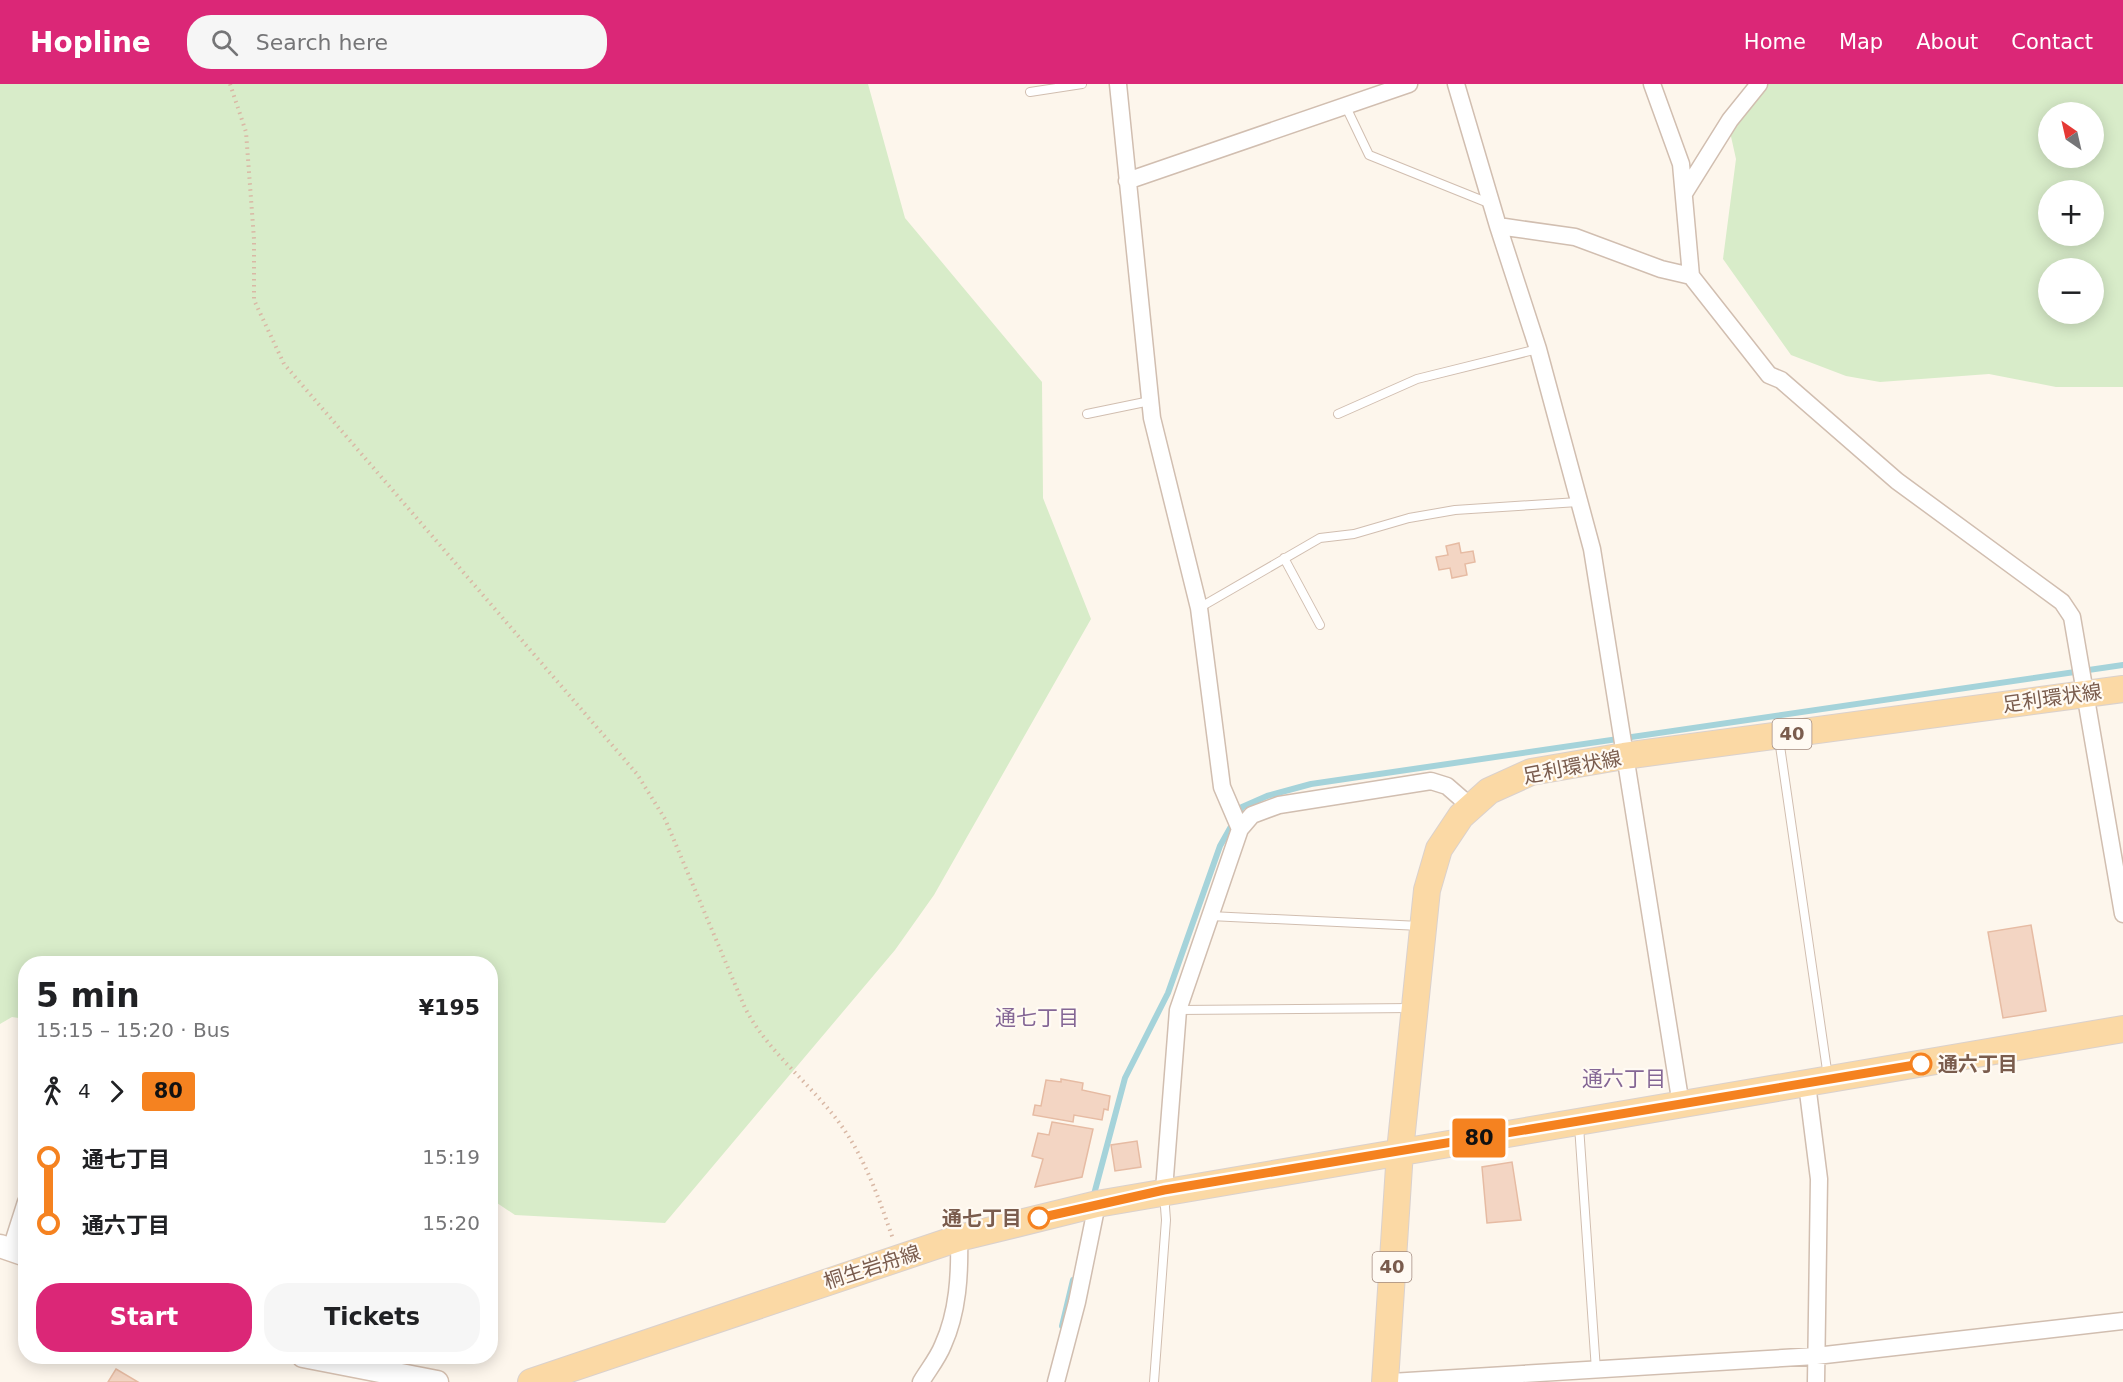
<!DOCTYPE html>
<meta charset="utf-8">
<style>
:root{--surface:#fff;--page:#f6f6f6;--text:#202124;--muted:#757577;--accent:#db2777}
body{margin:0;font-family:"DejaVu Sans","Noto Sans JP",sans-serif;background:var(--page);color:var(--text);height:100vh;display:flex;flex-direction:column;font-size:22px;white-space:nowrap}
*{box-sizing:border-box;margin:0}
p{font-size:20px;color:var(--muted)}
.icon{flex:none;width:33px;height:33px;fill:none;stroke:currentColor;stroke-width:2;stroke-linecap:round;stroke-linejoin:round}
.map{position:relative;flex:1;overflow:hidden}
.side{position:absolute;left:18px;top:872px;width:480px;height:408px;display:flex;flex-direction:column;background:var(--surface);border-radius:24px;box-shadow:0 3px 15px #0003}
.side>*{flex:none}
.badge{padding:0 12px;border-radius:4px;font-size:21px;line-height:39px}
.needle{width:39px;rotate:326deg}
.tools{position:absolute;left:2038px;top:18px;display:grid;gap:12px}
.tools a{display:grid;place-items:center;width:66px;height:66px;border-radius:50%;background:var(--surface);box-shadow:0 3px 15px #0003;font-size:30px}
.map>.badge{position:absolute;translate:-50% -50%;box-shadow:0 0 0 3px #fff}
.legs{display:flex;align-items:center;gap:9px;height:66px;padding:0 18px;font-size:20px}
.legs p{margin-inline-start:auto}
.summary{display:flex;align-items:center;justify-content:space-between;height:102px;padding:0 18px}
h1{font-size:33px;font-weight:700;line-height:45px}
.action{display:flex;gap:12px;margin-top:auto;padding:12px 18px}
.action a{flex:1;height:69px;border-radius:24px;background:var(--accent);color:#fff;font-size:24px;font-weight:700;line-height:69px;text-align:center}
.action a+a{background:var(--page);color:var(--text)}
ul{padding:0 18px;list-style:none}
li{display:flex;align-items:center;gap:21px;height:66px;font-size:22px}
li i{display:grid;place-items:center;width:9px;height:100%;margin:0 8px;background:currentColor}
li i::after{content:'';width:15px;height:15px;margin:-8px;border:4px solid;border-radius:50%;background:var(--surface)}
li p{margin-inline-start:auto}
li:first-child i{background:linear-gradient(#0000 50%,currentColor 0)}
li:last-child i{background:linear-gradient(currentColor 50%,#0000 0)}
header{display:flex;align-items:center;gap:36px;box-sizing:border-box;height:84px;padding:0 30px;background:var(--accent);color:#fff}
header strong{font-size:28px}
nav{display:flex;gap:33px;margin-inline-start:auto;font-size:21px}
.search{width:420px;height:54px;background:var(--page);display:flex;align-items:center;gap:15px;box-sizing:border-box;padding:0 21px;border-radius:24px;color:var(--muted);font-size:22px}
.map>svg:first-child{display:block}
.green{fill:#d8ecc9;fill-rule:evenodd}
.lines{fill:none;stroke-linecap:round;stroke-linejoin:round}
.stream{stroke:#a5d3da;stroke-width:6}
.building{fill:#f3d5c3;stroke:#e6bba3;stroke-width:1.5}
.lane-casing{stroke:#d1beb0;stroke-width:10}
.street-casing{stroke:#d1beb0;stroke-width:19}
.secondary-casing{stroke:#d6c0b0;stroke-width:25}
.primary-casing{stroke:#dad1cd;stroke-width:28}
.path{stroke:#d9b8a5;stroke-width:4;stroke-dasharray:1.5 4.5;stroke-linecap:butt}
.lane{stroke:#fff;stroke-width:8}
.street{stroke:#fff;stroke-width:16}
.secondary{stroke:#fff;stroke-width:22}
.primary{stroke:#fbd9a5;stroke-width:26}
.line-1-casing{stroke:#fff;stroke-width:14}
.line-1{stroke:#f58220;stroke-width:9}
.stop-1-dot{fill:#fff;stroke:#f58220;stroke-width:3}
.labels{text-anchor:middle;stroke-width:4.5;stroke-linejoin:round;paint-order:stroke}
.shield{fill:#fffaf3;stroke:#a28b7f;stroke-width:1.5}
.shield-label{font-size:18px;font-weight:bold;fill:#7a5c4d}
.street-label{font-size:20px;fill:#7a5c4d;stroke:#fffaf3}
.stop-label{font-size:20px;font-weight:bold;fill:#7a5c4d;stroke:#fffaf3;text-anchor:start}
.neighbourhood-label{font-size:21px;fill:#846695;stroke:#fffaf3}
</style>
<header>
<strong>Hopline</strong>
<div class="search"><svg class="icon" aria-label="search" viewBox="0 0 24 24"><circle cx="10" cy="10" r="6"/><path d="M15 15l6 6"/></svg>Search here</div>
<nav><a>Home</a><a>Map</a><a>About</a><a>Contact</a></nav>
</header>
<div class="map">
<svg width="2123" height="1298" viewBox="0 0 2123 1298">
<rect width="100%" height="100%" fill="#fdf6ec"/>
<path class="green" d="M 0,0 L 868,0 L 905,134 L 1042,298 L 1043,414 L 1091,535 L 934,811 L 895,866 L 665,1139 L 515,1131 L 491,1115 L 490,879 L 26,879 L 25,935 L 12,933 L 0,940 Z
M 1756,0 L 2123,0 L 2123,303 L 2056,303 L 1989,290 L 1880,298 L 1846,292 L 1791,271 L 1723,175 L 1736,75 L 1728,39 ZM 2049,28 L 2094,28 L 2094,74 L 2049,74 ZM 2049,106 L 2094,106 L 2094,152 L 2049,152 ZM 2049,184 L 2094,184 L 2094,230 L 2049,230 Z"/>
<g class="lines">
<path class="stream" d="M 1093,1114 L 1125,994 L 1168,909 L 1220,762 L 1242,723 L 1267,712 L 1311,700 L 2123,581
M 1062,1242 L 1073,1196"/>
</g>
<path class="building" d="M 1459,459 L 1461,469 L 1473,467 L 1475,478 L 1465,480 L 1467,491 L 1452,494 L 1450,484 L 1439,486 L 1436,473 L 1448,471 L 1446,462 Z
M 2031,841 L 2046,927 L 2003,934 L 1988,848 Z
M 1061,995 L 1083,999 L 1082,1006 L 1110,1012 L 1108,1026 L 1104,1025 L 1102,1036 L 1074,1031 L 1073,1038 L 1033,1031 L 1035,1021 L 1041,1022 L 1046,996 L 1061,998 Z
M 1052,1038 L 1093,1045 L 1082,1093 L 1035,1103 L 1043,1075 L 1032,1072 L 1038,1049 L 1049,1051 Z
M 1137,1057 L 1141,1083 L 1115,1087 L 1111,1061 Z
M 1512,1078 L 1521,1136 L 1487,1139 L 1482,1083 Z
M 116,1285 L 138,1298 L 108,1298 Z"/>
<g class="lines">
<defs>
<path id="lane" d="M 1030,8 L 1082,0
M 1346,23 L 1369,71 L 1491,120
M 1087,330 L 1150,317
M 1338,330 L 1417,295 L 1538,265
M 1284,474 L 1320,541
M 1199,524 L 1320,454 L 1354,450 L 1409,434 L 1455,426 L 1578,418
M 1779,655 L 1828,993
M 1210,832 L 1420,842
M 1178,926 L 1412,924
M 1579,1042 L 1596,1286
M 1154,1298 L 1166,1136 L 1164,1110"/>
<path id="street" d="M 1118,0 L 1152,334 L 1199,524 L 1222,703 L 1240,745
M 1456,0 L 1498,142 L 1538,265 L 1592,465 L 1681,1021
M 1652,0 L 1681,80 L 1691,192 L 1769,291 L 1781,296 L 1897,397 L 2062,518 L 2072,533 L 2123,830
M 1127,97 L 1409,0
M 1685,108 L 1730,36 L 1759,0
M 1498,142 L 1575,153 L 1661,185 L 1691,192
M 1807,1000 L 1819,1095 L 1816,1298
M 1164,1106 L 1178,926 L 1240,745 L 1252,731 L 1279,721 L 1431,697 L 1447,702 L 1470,722
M 11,1165 L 26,1118
M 921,1298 C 928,1286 938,1274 943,1261 C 958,1228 960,1190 959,1154
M 1056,1298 L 1077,1218 L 1097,1120
M 1391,1298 L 1816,1272 L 2123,1237"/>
<path id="secondary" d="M 0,1162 L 26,1171
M 303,1272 L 437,1298"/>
<path id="primary" d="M 531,1298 L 959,1154 L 1097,1120 L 2123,945
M 1385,1298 L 1400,1067 L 1427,806 L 1439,765 L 1461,732 L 1489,707 L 1531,688 L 1624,672 L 2123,605"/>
</defs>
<use href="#lane" class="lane-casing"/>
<use href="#street" class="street-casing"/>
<use href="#secondary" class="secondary-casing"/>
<use href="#primary" class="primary-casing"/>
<path class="path" d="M 230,0 L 246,48 L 254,155 L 254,216 L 284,280 L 637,690 L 665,735 L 745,924 C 766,964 801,992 830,1027 C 862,1065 877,1109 893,1155"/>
<use href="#lane" class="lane"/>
<use href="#street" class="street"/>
<use href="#secondary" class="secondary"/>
<use href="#primary" class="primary"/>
</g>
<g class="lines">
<defs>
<path id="line-1" d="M 1039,1134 L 1164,1106 L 1921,980"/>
</defs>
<use href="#line-1" class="line-1-casing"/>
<use href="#line-1" class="line-1"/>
</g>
<g class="stop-1-dot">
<circle cx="1921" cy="980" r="10"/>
<circle cx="1039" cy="1134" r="10"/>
</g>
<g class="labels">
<g class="shield">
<rect x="1772.5" y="635" width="39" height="30" rx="4.5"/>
<rect x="1372.5" y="1168" width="39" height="30" rx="4.5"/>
</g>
<g class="shield-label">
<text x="1792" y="656">40</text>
<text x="1392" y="1189">40</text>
</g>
<g class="street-label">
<text transform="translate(2052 614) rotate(-8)" y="7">足利環状線</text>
<text transform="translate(1572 683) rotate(-11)" y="7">足利環状線</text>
<text transform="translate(872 1183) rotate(-18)" y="7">桐生岩舟線</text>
</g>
<g class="stop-label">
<text x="1938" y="987">通六丁目</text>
<text x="1022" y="1141" text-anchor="end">通七丁目</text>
</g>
<g class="neighbourhood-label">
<text x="1037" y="941">通七丁目</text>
<text x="1624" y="1002">通六丁目</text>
</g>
</g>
</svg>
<div class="tools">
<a><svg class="needle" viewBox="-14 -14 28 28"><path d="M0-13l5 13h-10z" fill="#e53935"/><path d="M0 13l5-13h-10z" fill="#757577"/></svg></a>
<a>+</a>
<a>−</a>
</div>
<b class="badge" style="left:1479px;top:1054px;background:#f58220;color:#111">80</b>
<section class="side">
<div class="summary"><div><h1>5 min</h1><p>15:15 – 15:20 · Bus</p></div><b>¥195</b></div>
<div class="legs"><svg class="icon" aria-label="walk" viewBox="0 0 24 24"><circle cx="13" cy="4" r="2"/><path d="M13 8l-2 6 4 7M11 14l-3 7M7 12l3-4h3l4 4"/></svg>4<svg class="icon" aria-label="forward" viewBox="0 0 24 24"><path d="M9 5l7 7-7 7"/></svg><b class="badge" style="background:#f58220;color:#111">80</b></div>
<ul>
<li><i style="color:#f58220"></i><b>通七丁目</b><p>15:19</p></li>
<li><i style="color:#f58220"></i><b>通六丁目</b><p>15:20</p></li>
</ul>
<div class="action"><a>Start</a><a>Tickets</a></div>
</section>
</div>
